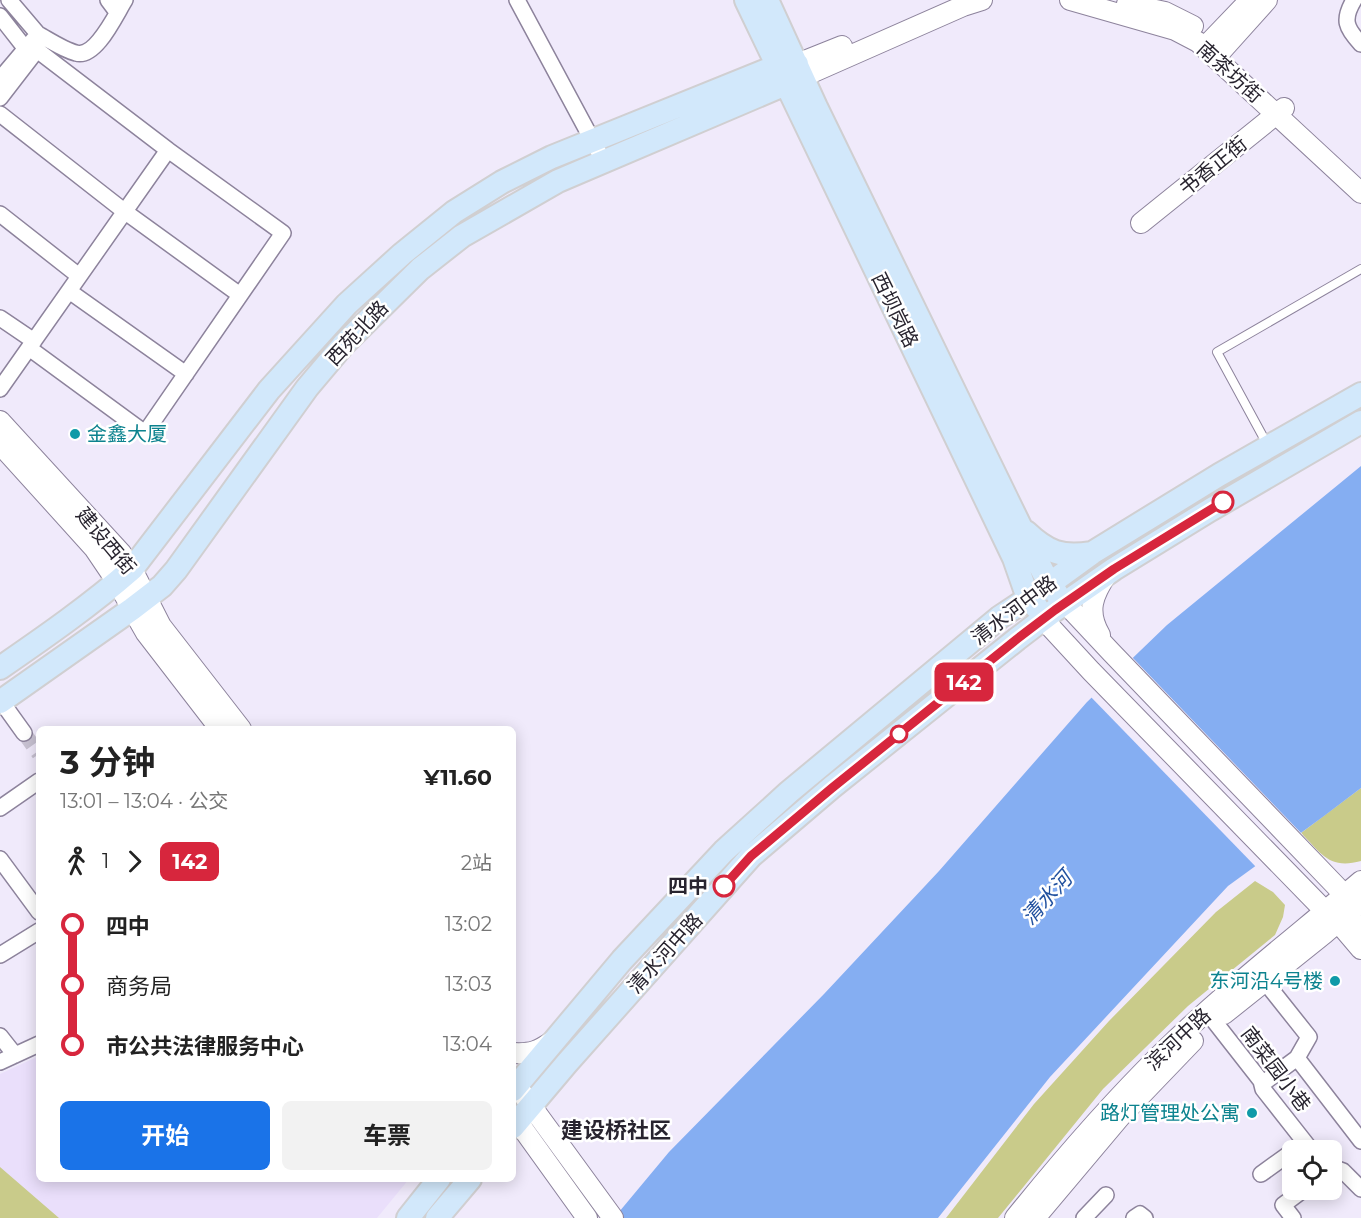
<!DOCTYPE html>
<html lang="zh">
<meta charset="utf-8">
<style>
:root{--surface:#fff;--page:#f2f2f2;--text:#222;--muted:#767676;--accent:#1a73e8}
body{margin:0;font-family:Montserrat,"Noto Sans SC",sans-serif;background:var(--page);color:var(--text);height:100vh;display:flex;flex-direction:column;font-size:22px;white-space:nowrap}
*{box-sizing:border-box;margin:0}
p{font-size:20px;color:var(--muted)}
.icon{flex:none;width:33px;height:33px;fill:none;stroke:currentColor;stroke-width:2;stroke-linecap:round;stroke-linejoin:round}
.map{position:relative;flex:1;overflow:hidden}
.sheet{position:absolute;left:36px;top:726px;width:480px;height:456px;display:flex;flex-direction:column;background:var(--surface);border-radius:9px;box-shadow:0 3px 15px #0003}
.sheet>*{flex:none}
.badge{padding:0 12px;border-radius:9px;font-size:21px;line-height:39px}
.fabs{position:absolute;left:1282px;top:1140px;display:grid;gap:12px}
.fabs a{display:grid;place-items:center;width:60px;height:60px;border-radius:9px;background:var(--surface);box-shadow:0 3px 15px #0003;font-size:30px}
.map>.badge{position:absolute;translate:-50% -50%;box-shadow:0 0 0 3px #fff}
.legs{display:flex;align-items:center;gap:9px;height:66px;padding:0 24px;font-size:20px}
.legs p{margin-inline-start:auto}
.overview{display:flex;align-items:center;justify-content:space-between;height:102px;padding:0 24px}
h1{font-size:33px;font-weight:700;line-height:45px}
.cta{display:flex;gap:12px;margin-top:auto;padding:12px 24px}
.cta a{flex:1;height:69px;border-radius:9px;background:var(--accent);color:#fff;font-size:24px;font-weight:700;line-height:69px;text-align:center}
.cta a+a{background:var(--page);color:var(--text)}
ul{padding:0 24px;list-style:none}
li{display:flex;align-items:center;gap:21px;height:60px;font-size:22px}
li i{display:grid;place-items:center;width:9px;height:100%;margin:0 8px;background:currentColor}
li i::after{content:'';width:15px;height:15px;margin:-8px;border:4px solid;border-radius:50%;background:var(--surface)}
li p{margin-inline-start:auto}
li:first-child i{background:linear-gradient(#0000 50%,currentColor 0)}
li:last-child i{background:linear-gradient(currentColor 50%,#0000 0)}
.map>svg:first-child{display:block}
.built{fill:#eadffb}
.green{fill:#c9cb8a}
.water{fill:#85aef2}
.pier{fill:#f0eafb}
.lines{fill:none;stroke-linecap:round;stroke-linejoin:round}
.street-tunnel{stroke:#c8c2d2;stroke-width:15;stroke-dasharray:15 8;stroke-linecap:butt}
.lane-casing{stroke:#8d839c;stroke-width:10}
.street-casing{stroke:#8d839c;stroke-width:18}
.secondary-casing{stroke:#8d839c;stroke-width:22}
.primary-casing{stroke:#d0cfd1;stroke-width:26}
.lane{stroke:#fff;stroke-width:8}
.street{stroke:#fff;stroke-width:15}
.secondary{stroke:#fff;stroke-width:20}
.primary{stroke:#d2e8fb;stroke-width:22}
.line-1-casing{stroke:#fff;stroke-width:14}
.line-1{stroke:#d7263d;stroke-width:9}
.culture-dot{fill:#0f9aa8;stroke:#fff;stroke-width:2}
.stop-1-dot{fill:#fff;stroke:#d7263d;stroke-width:3}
.labels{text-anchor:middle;stroke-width:5;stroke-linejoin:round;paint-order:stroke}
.street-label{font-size:20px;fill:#28242f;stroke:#fff}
.culture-label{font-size:20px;fill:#0d838f;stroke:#fff;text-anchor:end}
.stop-label{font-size:20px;font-weight:bold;fill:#28242f;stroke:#fff;text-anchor:end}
.water-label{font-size:21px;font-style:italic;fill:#21519f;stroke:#fff}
.quarter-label{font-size:22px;font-weight:bold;fill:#28242f;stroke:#fff}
</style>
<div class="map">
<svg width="1361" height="1218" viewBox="0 0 1361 1218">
<rect width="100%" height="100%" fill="#f0eafb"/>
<path class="built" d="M 39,1056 L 39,1179 L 409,1179 L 377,1218 L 0,1218 L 0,1074 Z"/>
<path class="green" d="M 1361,788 L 1361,861 C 1329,870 1321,853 1301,833 Z
M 1255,881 L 1273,892 L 1285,905 L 1283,917 L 1275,935 L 1188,1006 L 1103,1089 L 998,1218 L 946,1218 L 1034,1104 L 1109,1021 L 1216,912 Z
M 0,1167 L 59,1218 L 0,1218 Z"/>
<path class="water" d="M 1361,466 L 1361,788 L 1324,816 L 1228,886 L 1050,1077 L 938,1218 L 614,1218 L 669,1152 L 824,994 L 939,871 L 1087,702 L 1167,625 Z"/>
<path class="pier" d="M 1131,656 L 1303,835 L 1257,868 L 1089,695 Z"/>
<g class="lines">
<path class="street-tunnel" d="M 24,733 L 39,754"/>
<defs>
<path id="lane" d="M 1267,444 L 1217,352 L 1361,269"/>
<path id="street" d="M 9,0 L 38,34
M 108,0 L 117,12
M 517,0 L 604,162
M 1354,0 C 1342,20 1346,28 1361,44
M 0,16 L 25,48
M 0,79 L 38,34 C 49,40 64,50 76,53 C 96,59 116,14 125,0
M 0,98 L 37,50 L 168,150 L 283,233 L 145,433 L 29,348
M 0,114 L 124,211 L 240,295
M 0,214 L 79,276
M 69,291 L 186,374
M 0,318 L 34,341
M 0,389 L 168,150
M 1,701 L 24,733
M 0,808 L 39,781
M 0,859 L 39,912
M 0,955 L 39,931
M 1258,973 L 1309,1037 L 1297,1058 L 1262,1084
M 1207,1012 L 1261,1081 L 1263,1089 L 1311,1150
M 0,1036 L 15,1055
M 1297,1058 L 1361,1141
M 0,1062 L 39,1044
M 1332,1167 L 1343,1171 L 1361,1189
M 1261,1174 L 1293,1151
M 1084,1218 L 1106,1195
M 1134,1218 L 1140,1214 L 1145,1218
M 1293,1218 L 1283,1205 L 1303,1190"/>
<path id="secondary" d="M 1070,0 L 1175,30 L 1198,42 L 1361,193
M 1127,4 L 1165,12 L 1193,26
M 1204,48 L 1250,0
M 1215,58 L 1267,0
M 797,64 L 842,46
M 802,77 L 963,6 L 982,0
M 1141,223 L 1284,108
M 0,421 L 121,553 L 132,569 L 161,626 L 241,729
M 0,444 L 94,548 L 117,582 L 146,633 L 220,729
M 1066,604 L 1111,652 L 1336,886 L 1344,895 L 1350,911 L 1361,925
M 1044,620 L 1091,671 L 1325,911 L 1338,922 L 1361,949
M 1100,635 C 1086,611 1093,595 1107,574
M 1224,1014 L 1324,934 L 1361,902
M 513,1053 C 532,1054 538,1051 553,1041
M 513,1081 L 613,1218
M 513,1115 L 587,1218
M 1015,1218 C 1061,1161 1109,1105 1161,1054 C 1224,992 1294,938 1361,881
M 1035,1218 L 1120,1117 L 1193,1041"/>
<path id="primary" d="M 746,0 L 1014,558 L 1028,598 L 1038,609
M 767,0 L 816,107 L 1019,524 L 1043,572 L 1057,594
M 1026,532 C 1047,552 1062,558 1091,553
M 0,668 C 45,637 91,605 132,569 L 269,390 L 347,304 L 402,254 L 454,212 L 502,182 L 552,157 L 777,66 L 797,64
M 0,702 L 132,609 L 162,586 L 176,570 L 307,388 L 344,344 L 420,269 L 462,236 L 558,181 L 802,77
M 513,1090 L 622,960 L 724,851 L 789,792 L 1000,617 L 1041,590 L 1092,553 L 1219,475 L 1361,394
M 513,1127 L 567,1063 L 751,856 L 832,787 L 1017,639 L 1055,610 L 1114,569 L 1210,510 L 1361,422
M 408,1218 L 439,1179
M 437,1218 L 470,1179"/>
</defs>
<use href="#lane" class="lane-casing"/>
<use href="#street" class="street-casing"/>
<use href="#secondary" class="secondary-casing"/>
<use href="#primary" class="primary-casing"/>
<use href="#lane" class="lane"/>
<use href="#street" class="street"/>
<use href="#secondary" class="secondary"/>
<use href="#primary" class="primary"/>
</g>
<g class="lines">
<defs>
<path id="line-1" d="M 724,886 L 751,856 L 832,788 L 1017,639 L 1055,610 L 1114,569 L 1223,502"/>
</defs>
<use href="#line-1" class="line-1-casing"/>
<use href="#line-1" class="line-1"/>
</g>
<g class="culture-dot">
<circle cx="75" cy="434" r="6"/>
<circle cx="1335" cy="981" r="6"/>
<circle cx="1252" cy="1113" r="6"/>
</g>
<g class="stop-1-dot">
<circle cx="1223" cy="502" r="10"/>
<circle cx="899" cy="734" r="8"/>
<circle cx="724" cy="886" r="10"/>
</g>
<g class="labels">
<g class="street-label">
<text transform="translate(1230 72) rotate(42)" y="7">南茶坊街</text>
<text transform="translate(1213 166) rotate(-39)" y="7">书香正街</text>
<text transform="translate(895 310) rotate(64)" y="7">西坝岗路</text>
<text transform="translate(357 333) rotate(-47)" y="7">西苑北路</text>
<text transform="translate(106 541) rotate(50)" y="7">建设西街</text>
<text transform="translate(1014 610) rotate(-37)" y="7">清水河中路</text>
<text transform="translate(665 953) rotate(-48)" y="7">清水河中路</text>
<text transform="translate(1178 1039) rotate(-43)" y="7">滨河中路</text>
<text transform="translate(1276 1069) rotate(53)" y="7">南菜园小巷</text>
</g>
<g class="culture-label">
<text x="87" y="441" text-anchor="start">金鑫大厦</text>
<text x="1323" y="988">东河沿4号楼</text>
<text x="1240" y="1120">路灯管理处公寓</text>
</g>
<g class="stop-label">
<text x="708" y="893">四中</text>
</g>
<g class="water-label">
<text transform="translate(1047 898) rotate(-48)" y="7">清水河</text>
</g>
<g class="quarter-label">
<text x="616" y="1138">建设桥社区</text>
</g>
</g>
</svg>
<div class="fabs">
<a><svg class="icon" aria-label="locate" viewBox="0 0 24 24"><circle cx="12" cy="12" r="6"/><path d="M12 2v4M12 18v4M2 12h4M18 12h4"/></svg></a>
</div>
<b class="badge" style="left:964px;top:682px;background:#d7263d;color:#fff">142</b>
<section class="sheet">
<div class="overview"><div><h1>3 分钟</h1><p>13:01 – 13:04 · 公交</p></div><b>¥11.60</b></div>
<div class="legs"><svg class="icon" aria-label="walk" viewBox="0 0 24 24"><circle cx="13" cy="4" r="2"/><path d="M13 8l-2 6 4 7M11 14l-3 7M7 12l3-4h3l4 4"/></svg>1<svg class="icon" aria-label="forward" viewBox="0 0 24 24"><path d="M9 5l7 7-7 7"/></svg><b class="badge" style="background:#d7263d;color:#fff">142</b><p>2站</p></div>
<ul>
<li><i style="color:#d7263d"></i><b>四中</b><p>13:02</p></li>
<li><i style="color:#d7263d"></i><span>商务局</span><p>13:03</p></li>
<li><i style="color:#d7263d"></i><b>市公共法律服务中心</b><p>13:04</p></li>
</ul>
<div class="cta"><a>开始</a><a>车票</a></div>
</section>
</div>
